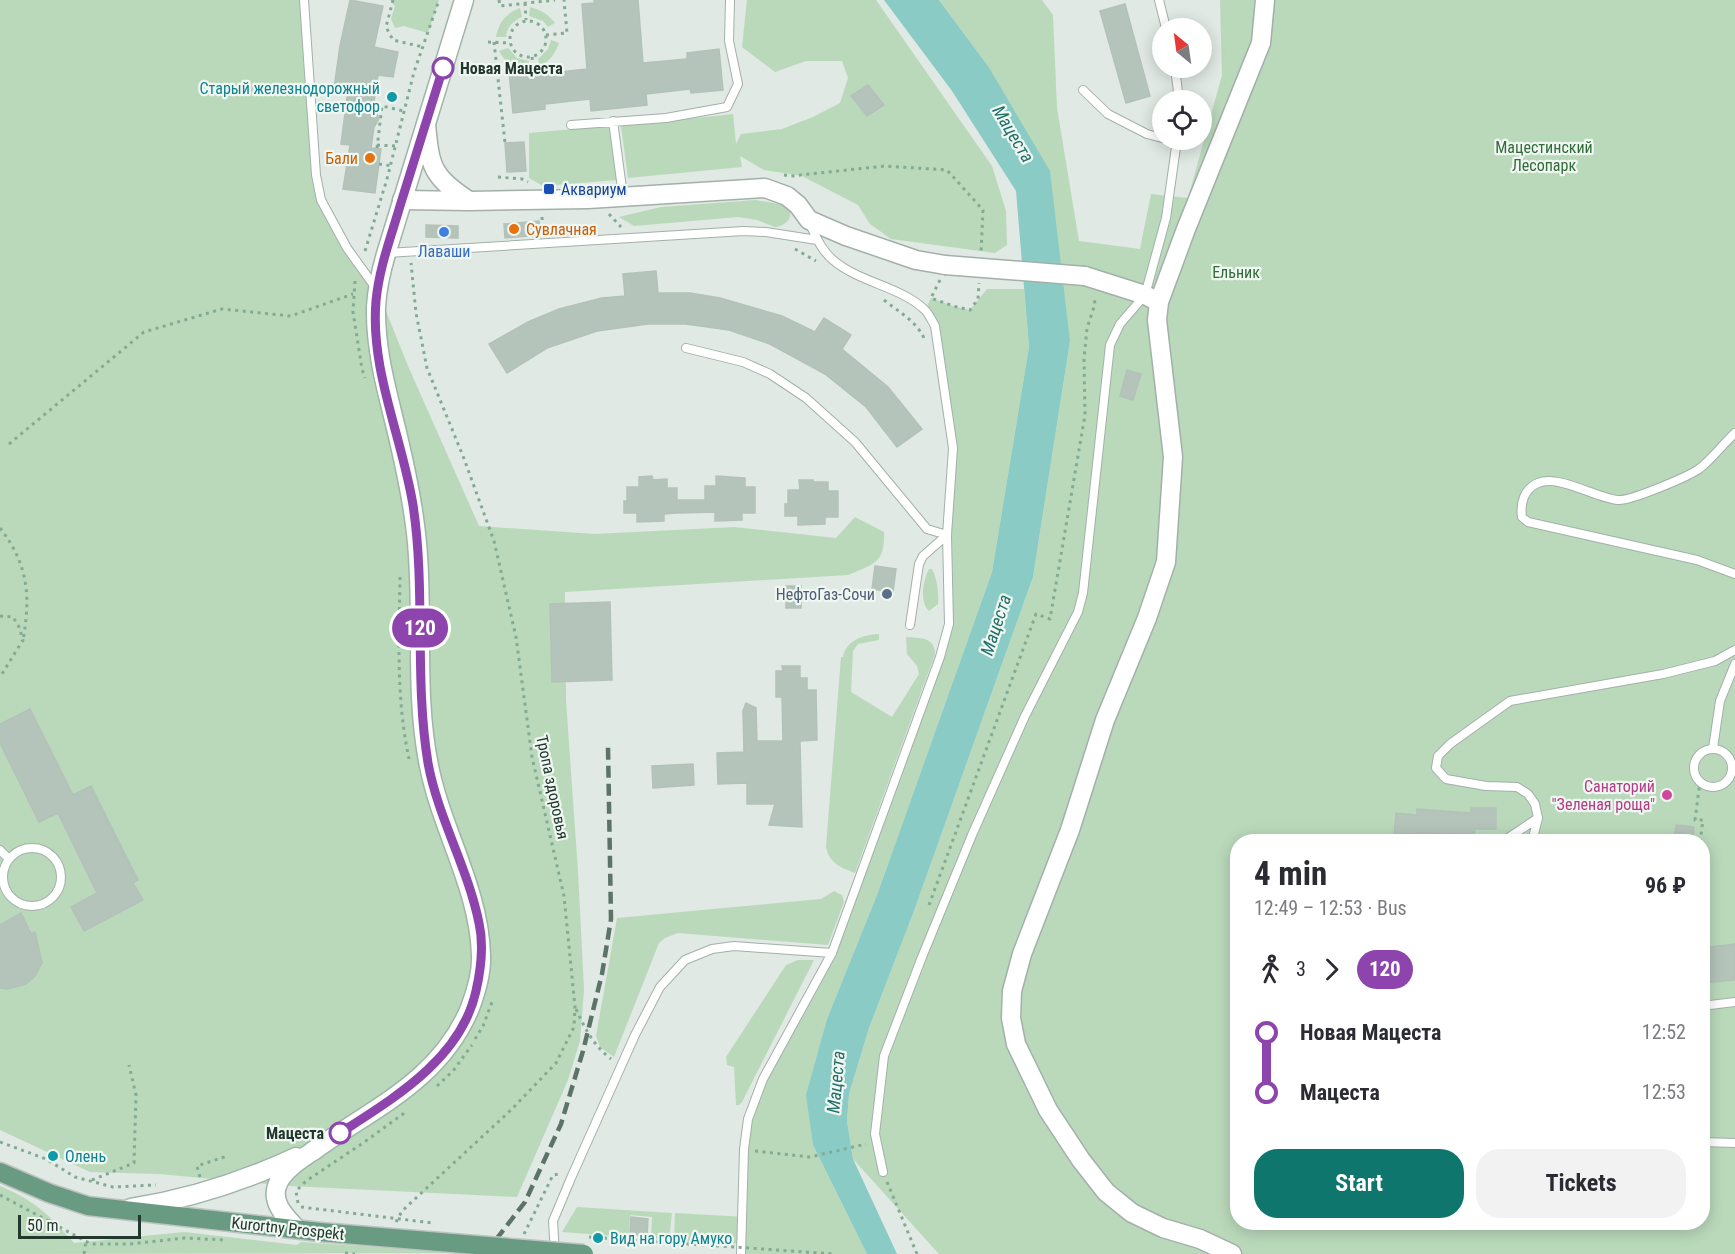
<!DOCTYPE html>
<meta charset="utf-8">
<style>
:root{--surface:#fff;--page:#f2f2f3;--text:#2b2b33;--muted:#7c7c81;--accent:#0f766e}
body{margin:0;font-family:"Roboto Condensed",sans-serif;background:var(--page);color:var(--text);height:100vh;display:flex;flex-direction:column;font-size:22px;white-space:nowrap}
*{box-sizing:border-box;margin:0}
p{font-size:20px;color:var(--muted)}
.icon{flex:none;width:33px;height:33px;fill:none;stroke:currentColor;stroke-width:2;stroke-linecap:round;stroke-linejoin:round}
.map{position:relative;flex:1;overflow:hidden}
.sheet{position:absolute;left:1230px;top:834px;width:480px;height:396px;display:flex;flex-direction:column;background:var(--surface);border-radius:24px;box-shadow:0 3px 15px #0003}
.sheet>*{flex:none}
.badge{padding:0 12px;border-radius:20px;font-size:21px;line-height:39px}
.needle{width:39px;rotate:331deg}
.buttons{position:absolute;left:1152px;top:18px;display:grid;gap:12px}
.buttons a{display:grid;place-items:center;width:60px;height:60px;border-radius:50%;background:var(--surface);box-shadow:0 3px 15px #0003;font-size:30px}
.scale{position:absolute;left:18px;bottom:15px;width:123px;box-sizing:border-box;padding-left:6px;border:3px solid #22382d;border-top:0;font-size:16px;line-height:21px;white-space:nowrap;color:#22382d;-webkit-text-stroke:4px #f0f6f1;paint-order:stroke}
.map>.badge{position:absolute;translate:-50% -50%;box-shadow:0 0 0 3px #fff}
.legs{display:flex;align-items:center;gap:9px;height:66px;padding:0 24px;font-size:20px}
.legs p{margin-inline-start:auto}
.summary{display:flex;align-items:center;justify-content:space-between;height:102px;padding:0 24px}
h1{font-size:33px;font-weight:700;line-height:45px}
.action{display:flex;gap:12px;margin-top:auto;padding:12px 24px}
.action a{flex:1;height:69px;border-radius:24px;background:var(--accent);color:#fff;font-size:24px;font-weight:700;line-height:69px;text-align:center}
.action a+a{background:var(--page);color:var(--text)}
ul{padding:0 24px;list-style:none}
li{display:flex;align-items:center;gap:21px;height:60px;font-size:22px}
li i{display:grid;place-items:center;width:9px;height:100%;margin:0 8px;background:currentColor}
li i::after{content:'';width:15px;height:15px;margin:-8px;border:4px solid;border-radius:50%;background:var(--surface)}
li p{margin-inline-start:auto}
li:first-child i{background:linear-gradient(#0000 50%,currentColor 0)}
li:last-child i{background:linear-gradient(currentColor 50%,#0000 0)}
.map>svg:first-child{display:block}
.green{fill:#bad9bb;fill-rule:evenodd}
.water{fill:#8bcbc5}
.building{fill:#b5c4bb;stroke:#b3c2b8;stroke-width:1.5}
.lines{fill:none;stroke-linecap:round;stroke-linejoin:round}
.service-casing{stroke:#a3b0a9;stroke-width:10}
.tertiary-casing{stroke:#a3b0a9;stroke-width:21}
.secondary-casing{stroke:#a0b4a8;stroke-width:21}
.primary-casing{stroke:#bdc3c0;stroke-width:21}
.path{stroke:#83ab94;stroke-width:3;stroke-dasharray:3 4.5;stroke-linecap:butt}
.service{stroke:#fff;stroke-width:8}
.tertiary{stroke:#fff;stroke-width:18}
.secondary{stroke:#fff;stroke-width:18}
.primary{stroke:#689b82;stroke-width:18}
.rail{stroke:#5c7468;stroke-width:4.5;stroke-dasharray:12 6;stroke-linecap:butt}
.tertiary-bridge-casing{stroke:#a3b0a9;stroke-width:21;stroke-linecap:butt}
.primary-bridge-casing{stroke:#bdc3c0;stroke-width:21;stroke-linecap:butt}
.path-bridge{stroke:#83ab94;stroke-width:3;stroke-dasharray:3 4.5;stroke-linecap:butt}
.tertiary-bridge{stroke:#fff;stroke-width:18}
.primary-bridge{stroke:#689b82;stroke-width:18}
.line-1-casing{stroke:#fff;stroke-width:14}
.line-1{stroke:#8e44ad;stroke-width:9}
.stop-1-dot{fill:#fff;stroke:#8e44ad;stroke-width:3}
.culture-dot{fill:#0f9aa8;stroke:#f0f6f1;stroke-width:2}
.food-dot{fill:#e8710a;stroke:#f0f6f1;stroke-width:2}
.transit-dot{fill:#1a4fb4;stroke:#f0f6f1;stroke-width:2}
.shop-dot{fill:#3f7fe0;stroke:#f0f6f1;stroke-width:2}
.service-dot{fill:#5c6f8a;stroke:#f0f6f1;stroke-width:2}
.hotel-dot{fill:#d1479c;stroke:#f0f6f1;stroke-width:2}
.labels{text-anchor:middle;stroke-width:4.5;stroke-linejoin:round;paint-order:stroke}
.stop-label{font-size:16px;font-weight:bold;fill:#22382d;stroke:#f0f6f1;text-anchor:start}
.culture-label{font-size:16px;fill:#0d838f;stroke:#f0f6f1;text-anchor:start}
.park-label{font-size:16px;fill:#306b38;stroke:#f0f6f1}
.food-label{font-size:16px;fill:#c56008;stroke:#f0f6f1;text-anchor:end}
.transit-label{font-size:16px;fill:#164399;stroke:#f0f6f1;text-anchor:start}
.shop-label{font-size:16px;fill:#366cbe;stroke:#f0f6f1}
.service-label{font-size:16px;fill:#4e5e75;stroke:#f0f6f1;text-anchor:end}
.hotel-label{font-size:16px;fill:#b23c85;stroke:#f0f6f1;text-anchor:end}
.street-label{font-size:16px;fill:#22382d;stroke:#f0f6f1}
.water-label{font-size:18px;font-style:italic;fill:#216f69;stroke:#f0f6f1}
</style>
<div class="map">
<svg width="1735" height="1254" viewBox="0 0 1735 1254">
<rect width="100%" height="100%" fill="#e0e9e3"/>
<path class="green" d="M 0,0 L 304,0 L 321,200 L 378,291 L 408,366 L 479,526 L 595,534 L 735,527 L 836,538 L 855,517 L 884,532 C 885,563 874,564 848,575 L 565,592 L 566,701 L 578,871 L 584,990 L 580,1041 L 568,1080 L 517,1197 L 290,1186 L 159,1174 L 90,1172 L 0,1130 Z
M 390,0 L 439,0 L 428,33 L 404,26 L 395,28 L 391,19 L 395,6 Z
M 747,0 L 876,0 L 992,166 L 1006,211 L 1007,245 L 995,253 L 891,239 L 870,224 L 858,205 L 802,176 L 764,170 L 740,156 L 742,167 L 628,178 L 621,126 L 733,114 L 736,144 L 741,134 L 782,129 L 813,117 L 840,103 L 848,78 L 842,61 L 806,61 L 775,72 L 742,47 Z
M 939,0 L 1042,0 L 1053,15 L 1057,108 L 1079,241 L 1140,249 L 1151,194 L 1188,198 L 1222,75 L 1220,0 L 1735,0 L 1735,1254 L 939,1254 L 853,1159 L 847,1121 L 849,1094 L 869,1028 L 914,911 L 1033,577 L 1070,341 L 988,66 ZM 1238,842 L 1702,842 L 1702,1222 L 1238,1222 Z
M 530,7 C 541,10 548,14 555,23 L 548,27 L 543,21 L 529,16 Z
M 520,8 L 522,17 C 513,21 507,27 506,37 L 496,37 C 499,22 505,14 520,8 Z
M 551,40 L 559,43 C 555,54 550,60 540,67 L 538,59 L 548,49 Z
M 508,48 L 517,58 L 529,61 L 527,69 C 514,68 505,62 499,51 Z
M 609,126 L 617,180 L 543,186 L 529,178 L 529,133 Z
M 756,200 L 785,205 L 790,211 C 792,220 784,226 775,227 L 757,220 L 738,217 L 634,226 L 619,217 L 661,207 Z
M 987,289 L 1024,289 L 1029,347 L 992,572 L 877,895 L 827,1019 L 807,1095 L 813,1145 L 867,1254 L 744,1254 L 744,1244 L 674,1241 L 675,1213 L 746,1217 L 743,1191 L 744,1149 L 753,1101 L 832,953 L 949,624 L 947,535 L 953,448 L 935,326 L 925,310 L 931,298 L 953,306 L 970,310 Z
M 929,569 L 932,569 C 937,578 939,593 938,604 L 929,611 C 919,602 923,580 929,569 Z
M 879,634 L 879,640 L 858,644 L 853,651 L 851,692 L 892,717 L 919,674 L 917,666 L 907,654 L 906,637 C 920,638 935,637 935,654 L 855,873 C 841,868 829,863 826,847 L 841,657 L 843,657 C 846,640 863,635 879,634 Z
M 834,891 L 842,895 L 844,902 L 828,945 L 678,933 L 665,938 L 659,943 L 614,1057 L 600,1047 L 596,1036 L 617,918 L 821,899 Z
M 798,960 L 814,960 L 742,1102 L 739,1105 L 736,1105 L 734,1067 L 727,1065 L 726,1057 L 786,965 Z
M 0,1186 C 37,1202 48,1214 74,1243 L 184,1232 L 297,1245 L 301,1242 L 460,1253 L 0,1254 Z
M 577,1207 L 672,1213 L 669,1240 L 651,1239 L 652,1217 L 630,1215 L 629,1237 L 562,1232 Z"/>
<path class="water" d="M 884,0 L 939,0 L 988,66 L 1050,171 L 1070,341 L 1033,577 L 914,911 L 869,1028 L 849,1094 L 847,1121 L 853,1159 L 897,1254 L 867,1254 L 813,1145 L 806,1095 L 827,1019 L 877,895 L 992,572 L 1029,347 L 1016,191 L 952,91 Z"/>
<path class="building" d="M 350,0 L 383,6 L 374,47 L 398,52 L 393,77 L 378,75 L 374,102 L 377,103 L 376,111 L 379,119 L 374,127 L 371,148 L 381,149 L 375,193 L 343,189 L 350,145 L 341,144 L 348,90 L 334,88 L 340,46 Z
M 594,0 L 638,0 L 643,63 L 687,59 L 687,53 L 719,49 L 723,90 L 691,93 L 690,89 L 646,94 L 647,105 L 591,111 L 590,99 L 545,104 L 545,109 L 513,113 L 509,72 L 541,68 L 542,74 L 587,69 L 582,4 L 594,3 Z
M 1125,4 L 1150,96 L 1126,103 L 1100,11 Z
M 868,85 L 884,105 L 867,116 L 851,96 Z
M 524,142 L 526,171 L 507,172 L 505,143 Z
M 539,221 L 540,235 L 505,238 L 504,224 Z
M 426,225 L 458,226 L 458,238 L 426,237 Z
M 656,271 L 658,293 L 690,293 L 720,298 L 782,316 L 815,332 L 824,318 L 851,335 L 842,349 L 888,387 L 922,429 L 897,447 L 866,407 L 825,374 L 770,344 L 729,330 L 686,324 L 648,324 L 597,331 L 547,348 L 507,373 L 489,344 L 528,322 L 559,309 L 602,298 L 625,296 L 623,274 Z
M 1127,370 L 1141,374 L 1133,400 L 1120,396 Z
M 652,476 L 653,480 L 667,479 L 667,488 L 677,488 L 677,500 L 705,500 L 705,486 L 716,486 L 716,476 L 745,478 L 745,487 L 755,487 L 755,513 L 742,513 L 742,520 L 715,521 L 715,512 L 677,513 L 664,514 L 664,521 L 637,522 L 637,513 L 624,513 L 624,501 L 627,501 L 627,487 L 639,487 L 639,477 Z
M 799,480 L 813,480 L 813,482 L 828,482 L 828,491 L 838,491 L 838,517 L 825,517 L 825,524 L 798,525 L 798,516 L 785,516 L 785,504 L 788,504 L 788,490 L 800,490 Z
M 875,566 L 896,569 L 893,592 L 872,589 Z
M 786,586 L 801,586 L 801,608 L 786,608 Z
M 610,602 L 612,680 L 552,682 L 550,604 Z
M 782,666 L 800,666 L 800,678 L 807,678 L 807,690 L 816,690 L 817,740 L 800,741 L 802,827 L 769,825 L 775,804 L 747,804 L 747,783 L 718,784 L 717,753 L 744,752 L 743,711 L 746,703 L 756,708 L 757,741 L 783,741 L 782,697 L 776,697 L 776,671 L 783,671 Z
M 30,709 L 73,795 L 91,786 L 138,880 L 133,883 L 143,900 L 84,931 L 71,907 L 97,893 L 58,813 L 39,822 L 0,743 L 0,724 Z
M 693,764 L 694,785 L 653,788 L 652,766 Z
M 1471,808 L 1496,808 L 1496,829 L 1475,829 L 1474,835 L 1417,833 L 1417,839 L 1394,838 L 1396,813 L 1417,815 L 1417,809 L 1471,813 Z
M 1676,825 L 1694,827 L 1692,842 L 1674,842 Z
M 21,913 L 31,934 L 35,932 L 42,963 L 35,976 L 26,984 L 8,989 L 0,988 L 0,925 Z
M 1735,944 L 1735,980 L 1702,983 L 1702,948 Z
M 631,1217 L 648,1219 L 647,1236 L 630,1234 Z"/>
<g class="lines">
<defs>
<path id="service" d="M 304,0 L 316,175 L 321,200 L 347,248 L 375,287
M 1159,0 L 1166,28
M 1175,68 L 1179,100
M 1083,90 L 1108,114 L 1147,134 L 1162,138
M 613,121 L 623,196
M 571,125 L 666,118 L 727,107 L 738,84 L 729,41 L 730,0
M 387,253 L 744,231 L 766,232 L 817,240
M 686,348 L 743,362 L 770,374 L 806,398 L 855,442 L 927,529 L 947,535
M 1735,433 C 1723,444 1712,459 1699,469 C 1687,477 1631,501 1618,500 C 1596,498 1558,474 1538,483 C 1524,489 1520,503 1522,517 L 1528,522 L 1697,560 L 1735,574
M 910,625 L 919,564 L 923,556 L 947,535
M 1713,748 L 1720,701 L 1735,664
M1694 768a19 19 0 1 1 38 0a19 19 0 1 1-38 0Z
M 1502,842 L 1538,818 L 1535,804 L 1528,794 L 1517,787 L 1486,786 L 1446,779 L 1436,768 L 1438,756 L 1450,744 L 1510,701 L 1663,674 L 1715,661 L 1735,650
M 1532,842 L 1538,818
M3 877a29 29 0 1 1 58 0a29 29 0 1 1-58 0Z
M 0,850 L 9,859
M 1710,1005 L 1735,1002
M 1702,1142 L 1735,1143
M 883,1172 L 875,1134 L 884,1056 L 922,957 L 972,835 L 1025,716 L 1078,612 L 1083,593 L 1110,345 L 1120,324 L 1145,295 L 1166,218 L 1177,140
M 555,1253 L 553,1221 L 571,1178 L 635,1035 L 660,987 L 685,960 L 712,949 L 734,946 L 832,953
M 741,1254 L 744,1149 L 748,1119 L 763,1079 L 832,953 L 940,657 L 949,624 L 947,535 L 953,448 L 935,326 C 932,321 929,314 925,310 C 900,286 860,283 833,260 C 822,251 816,237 810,224"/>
<path id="tertiary" d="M 426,124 C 430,168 432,176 469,201
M 402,200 L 469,201 L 588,199 L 765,188 L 787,196 L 798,205 L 809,220 L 846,236 L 916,260 L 945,265
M 1085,276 L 1145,295 L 1159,302
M 1232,1254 L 1200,1239 L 1163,1228 L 1132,1213 L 1106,1192 L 1081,1160 L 1048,1110 L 1016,1044 L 1011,1018 L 1012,991 L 1022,954 L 1070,830 L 1105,720 L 1147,618 L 1166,562 L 1173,457 L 1157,320 L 1159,302 L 1186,229 L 1261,43 L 1265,0"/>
<path id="secondary" d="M 131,1208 C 189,1199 242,1182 296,1157
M 296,1228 C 286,1217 271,1203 277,1186 C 282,1170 303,1158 316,1149 C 375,1107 440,1080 470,1008 C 476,992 482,972 481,955 C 479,888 442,831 429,766 C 414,693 424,617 417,543 C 414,509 407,475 399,441 C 389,397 375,354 376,307 C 377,289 381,271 386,254 L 464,0"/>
<path id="primary" d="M 0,1172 L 49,1193 L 88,1206 L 320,1232"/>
</defs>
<use href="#service" class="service-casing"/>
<use href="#tertiary" class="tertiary-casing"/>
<use href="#secondary" class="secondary-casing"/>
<use href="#primary" class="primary-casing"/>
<path class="path" d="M 393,0 L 386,27 L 393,40 L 423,47
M 499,0 L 500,6 L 555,0
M 525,3 L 526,20
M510 39a18 18 0 1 1 36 0a18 18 0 1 1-36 0Z
M 546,35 L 567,33 L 564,0
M 488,42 L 510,43
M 494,42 L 505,143
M 532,57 L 533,68
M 377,145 L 395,146
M 377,148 L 382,106 L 404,111
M 379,164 L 392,166
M 784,175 L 791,176 L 885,166 L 947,170 L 983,210 L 981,253
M 498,177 L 522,179 L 528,182
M 609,214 L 621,227
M 542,217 L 543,234
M 795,249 L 816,261
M 365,251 L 387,179 L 414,72 L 439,0
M 940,280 L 931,298 L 953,306 L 970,310 L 978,299 L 979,283
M 355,281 L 353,312 L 362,369 L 365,378
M 884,300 C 899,312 916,321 924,338
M 9,444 L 144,332 L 222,309 L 291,316 L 353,294
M 0,528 C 28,564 31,596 23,640
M 400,577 C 399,639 396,698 409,759
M 0,616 L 13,617 L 19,627 L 23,640 L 0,677
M 1700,842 L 1703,820 L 1695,820 L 1700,781
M 929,905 L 1036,614 L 1050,619 L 1085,415 L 1084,359 L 1087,328 L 1095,304 L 1094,297
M 576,1009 C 585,1029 594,1046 611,1059
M 475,1039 L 483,1026 L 492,1002
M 437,1086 L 453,1071 L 472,1045
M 0,1142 L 46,1159 L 75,1177 L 113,1187 L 156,1185
M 755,1151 L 810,1157 L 866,1144
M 200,1177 L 197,1166 L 227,1156
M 92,1180 L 134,1163 L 136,1095 L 129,1065
M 887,1182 L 917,1254
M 0,1195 L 91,1244 L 130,1244 L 185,1238 L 225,1240
M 298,1203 L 296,1191 L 306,1181 L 363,1143 L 407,1111
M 396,1222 L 402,1211 L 512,1109 L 556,1063 L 574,1027 L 575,1007 L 564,896 L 532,757 L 516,637 L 494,541 L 463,456 L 427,368 L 416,313 L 411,263
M 524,1234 L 553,1175 L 559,1174
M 345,1253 L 355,1254
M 84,1254 L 86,1241"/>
<use href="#service" class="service"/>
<use href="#tertiary" class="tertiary"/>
<use href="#secondary" class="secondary"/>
<use href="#primary" class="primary"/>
<path class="rail" d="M 485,1254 L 525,1202 L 561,1124 L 583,1051 L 602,974 L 611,919 L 608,747"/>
<defs>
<path id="tertiary-bridge" d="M 945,265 L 1085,276"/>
<path id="primary-bridge" d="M 320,1232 L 584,1254"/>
</defs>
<use href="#tertiary-bridge" class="tertiary-bridge-casing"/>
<use href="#primary-bridge" class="primary-bridge-casing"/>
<path class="path-bridge" d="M 301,1207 L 433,1223
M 589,1237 L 835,1254"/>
<use href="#tertiary-bridge" class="tertiary-bridge"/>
<use href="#primary-bridge" class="primary-bridge"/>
</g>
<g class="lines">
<defs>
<path id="line-1" d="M 340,1133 C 394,1098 461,1059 476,991 C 481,969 484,945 479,923 C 468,868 438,818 428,763 C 414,678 426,590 413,505 C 402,437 370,370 376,301 C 379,268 391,237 400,206 C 414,160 429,114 443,68"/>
</defs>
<use href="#line-1" class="line-1-casing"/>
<use href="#line-1" class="line-1"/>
</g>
<g class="stop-1-dot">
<circle cx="443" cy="68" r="10"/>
<circle cx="340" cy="1133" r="10"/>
</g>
<g class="culture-dot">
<circle cx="392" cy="97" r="6"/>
<circle cx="53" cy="1156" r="6"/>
<circle cx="598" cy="1238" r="6"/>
</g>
<g class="food-dot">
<circle cx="370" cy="158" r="6"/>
<circle cx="514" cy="229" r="6"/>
</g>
<rect class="transit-dot" x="543" y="183" width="12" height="12" rx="3"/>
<circle class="shop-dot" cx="444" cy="232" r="6"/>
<circle class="service-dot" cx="887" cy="594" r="6"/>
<circle class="hotel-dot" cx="1667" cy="795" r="6"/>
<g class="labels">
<g class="stop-label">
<text x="460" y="74">Новая Мацеста</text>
<text x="324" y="1139" text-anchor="end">Мацеста</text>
</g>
<g class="culture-label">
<text x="380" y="94" text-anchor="end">Старый железнодорожный<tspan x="380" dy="18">светофор</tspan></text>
<text x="65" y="1162">Олень</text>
<text x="610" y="1244">Вид на гору Амуко</text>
</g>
<g class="park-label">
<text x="1544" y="153">Мацестинский<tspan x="1544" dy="18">Лесопарк</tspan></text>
<text x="1236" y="278">Ельник</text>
</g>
<g class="food-label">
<text x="358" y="164">Бали</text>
<text x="526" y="235" text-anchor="start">Сувлачная</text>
</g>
<g class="transit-label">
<text x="561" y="195">Аквариум</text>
</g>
<g class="shop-label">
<text x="444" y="257">Лаваши</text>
</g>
<g class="service-label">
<text x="875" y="600">НефтоГаз-Сочи</text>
</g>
<g class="hotel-label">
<text x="1655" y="792">Санаторий<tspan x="1655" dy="18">"Зеленая роща"</tspan></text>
</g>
<g class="street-label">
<text transform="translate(553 787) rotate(78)" y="6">Тропа здоровья</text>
<text transform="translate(288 1228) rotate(6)" y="6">Kurortny Prospekt</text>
</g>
<g class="water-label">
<text transform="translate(1013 134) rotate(59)" y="6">Мацеста</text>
<text transform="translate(996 625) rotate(-72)" y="6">Мацеста</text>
<text transform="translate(836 1082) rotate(-85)" y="6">Мацеста</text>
</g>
</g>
</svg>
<div class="buttons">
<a><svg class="needle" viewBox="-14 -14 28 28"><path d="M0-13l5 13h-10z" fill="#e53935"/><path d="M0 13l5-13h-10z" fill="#7c7c81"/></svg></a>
<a><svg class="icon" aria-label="locate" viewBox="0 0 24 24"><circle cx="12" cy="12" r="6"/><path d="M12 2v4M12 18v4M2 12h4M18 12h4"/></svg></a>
</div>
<div class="scale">50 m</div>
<b class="badge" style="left:420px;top:628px;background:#8e44ad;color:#fff">120</b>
<section class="sheet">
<div class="summary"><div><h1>4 min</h1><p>12:49 – 12:53 · Bus</p></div><b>96 ₽</b></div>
<div class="legs"><svg class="icon" aria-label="walk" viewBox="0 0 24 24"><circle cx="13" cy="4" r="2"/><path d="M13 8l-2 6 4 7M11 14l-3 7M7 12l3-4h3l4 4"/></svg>3<svg class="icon" aria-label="forward" viewBox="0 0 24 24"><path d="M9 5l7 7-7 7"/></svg><b class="badge" style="background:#8e44ad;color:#fff">120</b></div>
<ul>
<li><i style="color:#8e44ad"></i><b>Новая Мацеста</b><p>12:52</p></li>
<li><i style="color:#8e44ad"></i><b>Мацеста</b><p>12:53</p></li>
</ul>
<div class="action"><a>Start</a><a>Tickets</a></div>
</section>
</div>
